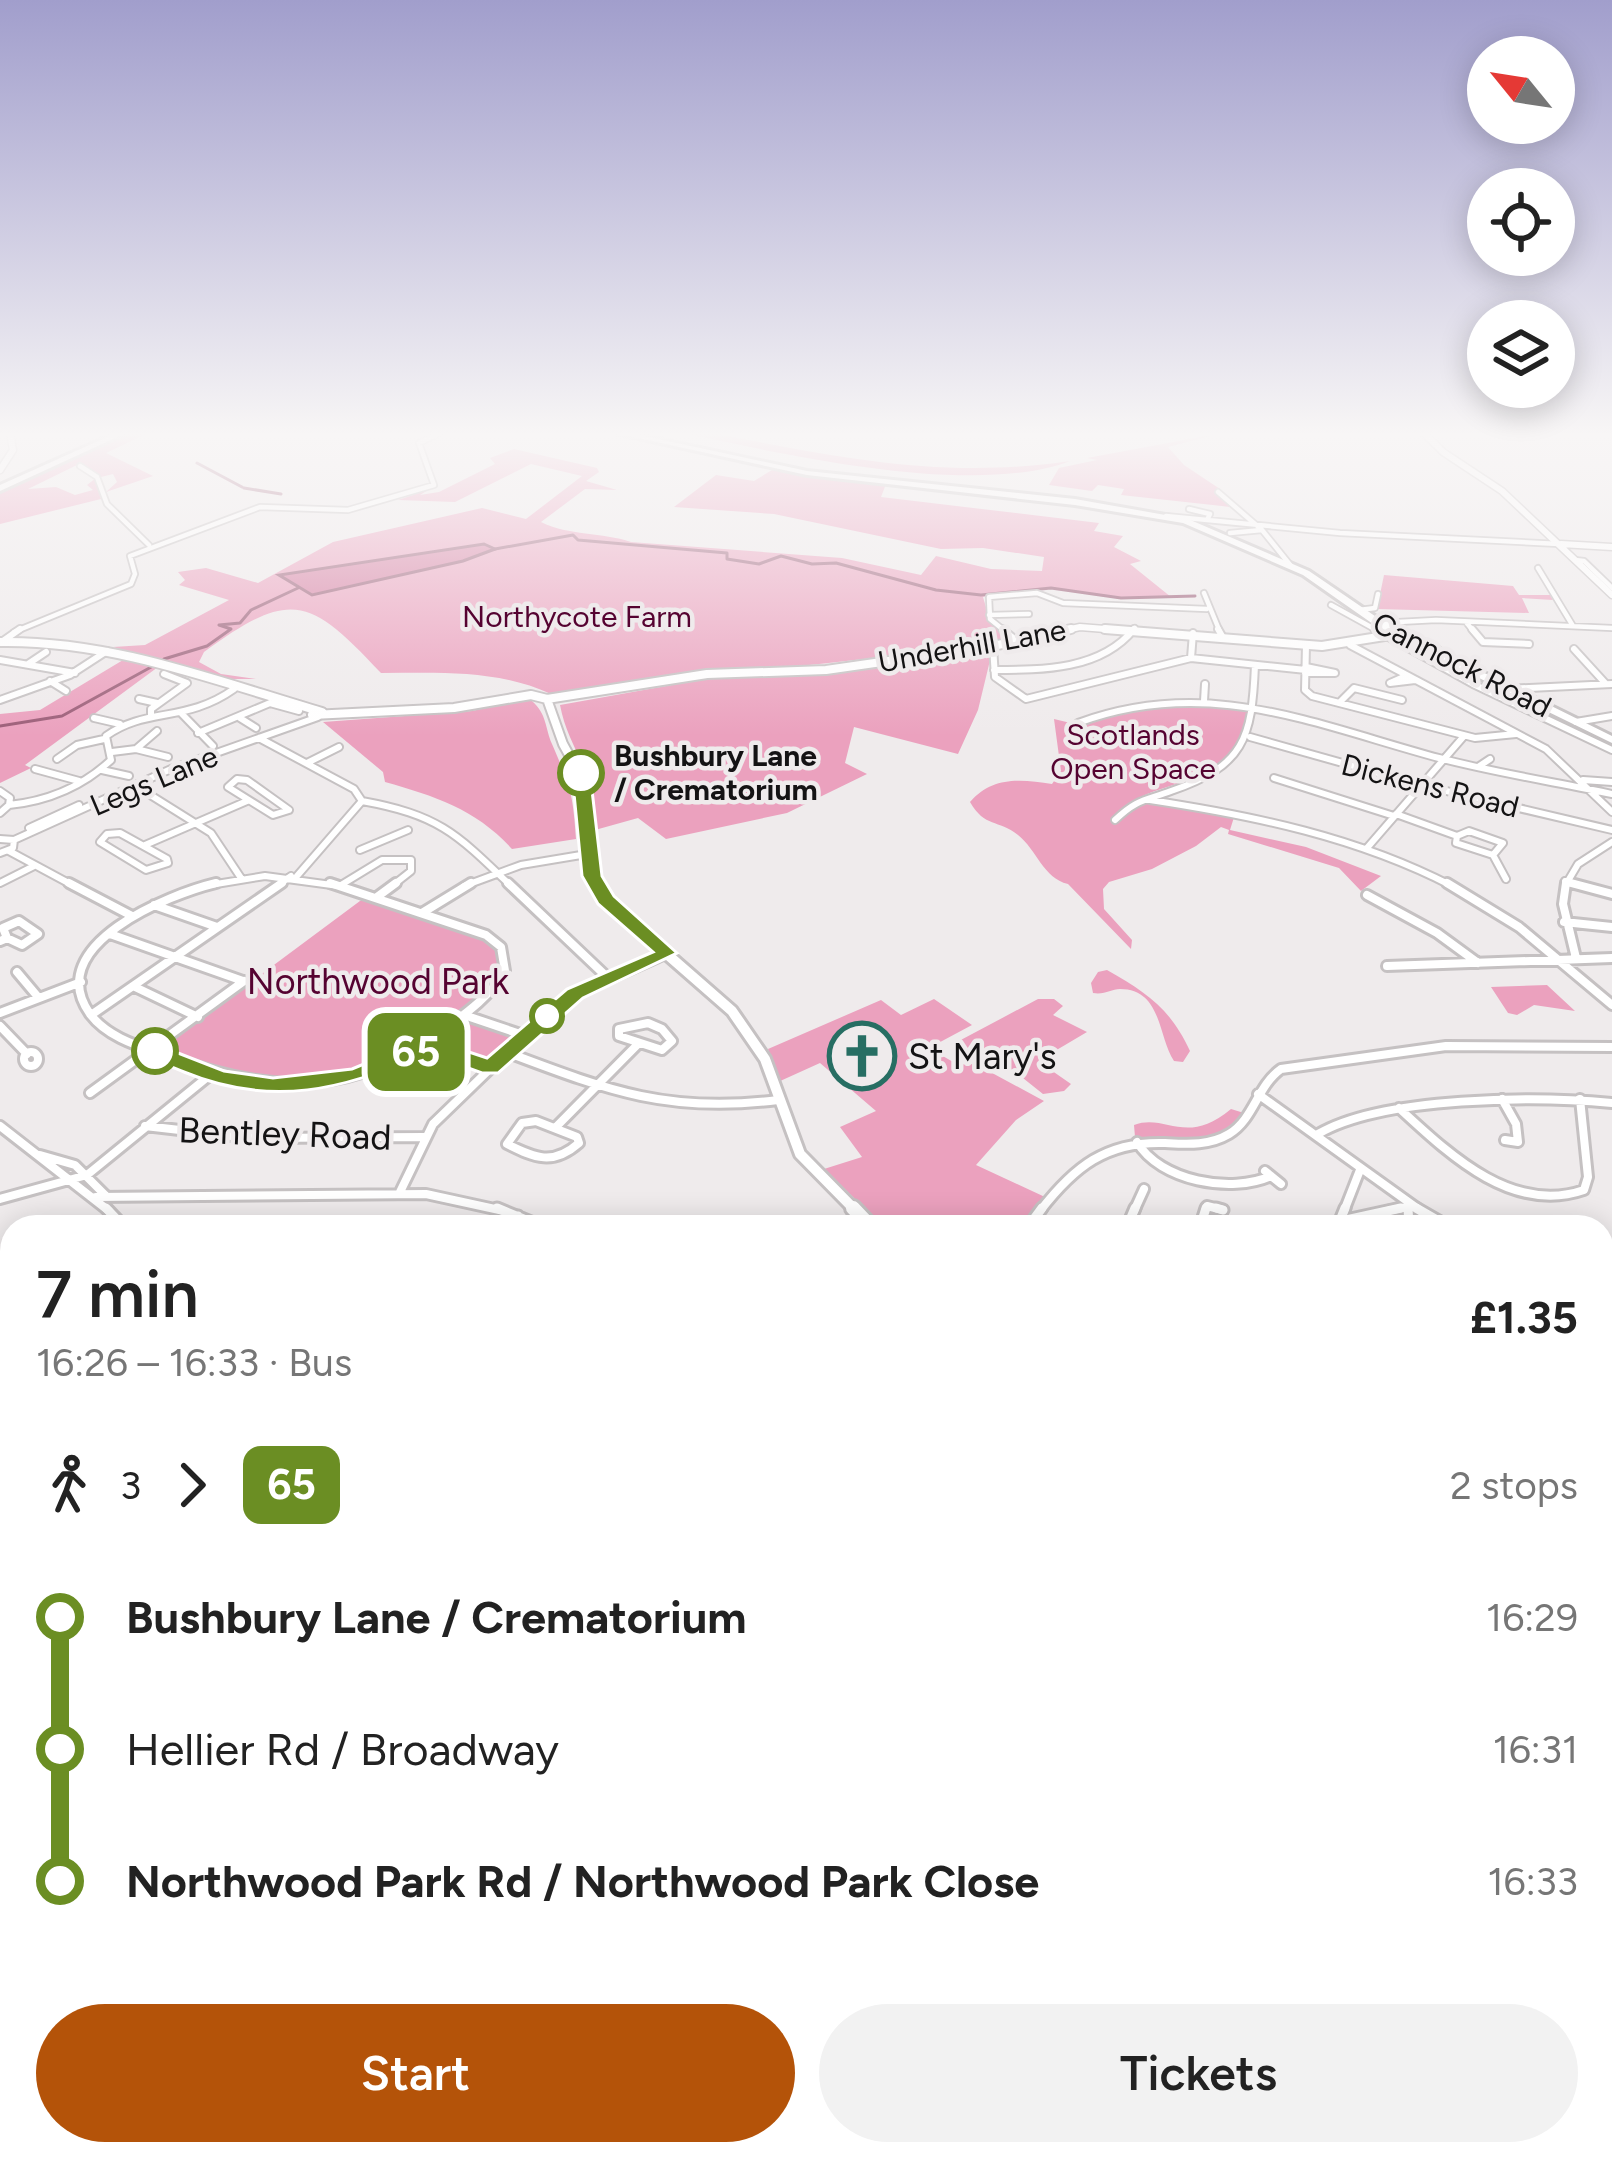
<!DOCTYPE html>
<meta charset="utf-8">
<style>
:root{--surface:#fff;--page:#f2f2f2;--text:#222;--muted:#767676;--accent:#b45309}
body{margin:0;font-family:Figtree,sans-serif;background:var(--page);color:var(--text);height:100vh;display:flex;flex-direction:column;font-size:45px;white-space:nowrap}
*{box-sizing:border-box;margin:0}
p{font-size:39px;color:var(--muted)}
.icon{flex:none;width:66px;height:66px;fill:none;stroke:currentColor;stroke-width:2;stroke-linecap:round;stroke-linejoin:round}
.map{position:relative;flex:1;overflow:hidden}
.details{position:absolute;left:0px;top:1215px;width:1614px;height:951px;display:flex;flex-direction:column;background:var(--surface);border-radius:36px 36px 0 0;box-shadow:0 6px 30px #0003}
.details>*{flex:none}
.badge{padding:0 24px;border-radius:18px;font-size:42px;line-height:78px}
.needle{width:78px;rotate:300deg}
.tools{position:absolute;left:1467px;top:36px;display:grid;gap:24px}
.tools a{display:grid;place-items:center;width:108px;height:108px;border-radius:50%;background:var(--surface);box-shadow:0 6px 30px #0003;font-size:60px}
.map>.badge{position:absolute;translate:-50% -50%;box-shadow:0 0 0 6px #fff}
.legs{display:flex;align-items:center;gap:18px;height:132px;padding:0 36px;font-size:39px}
.legs p{margin-inline-start:auto}
.headline{display:flex;align-items:center;justify-content:space-between;height:204px;padding:0 36px}
h1{font-size:66px;font-weight:600;line-height:90px}
.primary-button{display:flex;gap:24px;margin-top:auto;padding:24px 36px}
.primary-button a{flex:1;height:138px;border-radius:72px;background:var(--accent);color:#fff;font-size:48px;font-weight:600;line-height:138px;text-align:center}
.primary-button a+a{background:var(--page);color:var(--text)}
ul{padding:0 36px;list-style:none}
li{display:flex;align-items:center;gap:42px;height:132px;font-size:45px}
li i{display:grid;place-items:center;width:18px;height:100%;margin:0 15px;background:currentColor}
li i::after{content:'';width:30px;height:30px;margin:-15px;border:9px solid;border-radius:50%;background:var(--surface)}
li p{margin-inline-start:auto}
li:first-child i{background:linear-gradient(#0000 50%,currentColor 0)}
li:last-child i{background:linear-gradient(currentColor 50%,#0000 0)}
.map>svg:first-child{display:block}
.green{fill:#eba1be}
.water{fill:#d77ea3;stroke:#9c5e78;stroke-width:3}
.lines{fill:none;stroke-linecap:round;stroke-linejoin:round}
.stream{stroke:#9c5e78;stroke-width:3}
.street-far4-casing{stroke:#c5c1c2;stroke-width:8}
.street-far3-casing{stroke:#c5c1c2;stroke-width:10}
.street-far2-casing{stroke:#c5c1c2;stroke-width:14}
.street-far1-casing{stroke:#c5c1c2;stroke-width:15}
.street-casing{stroke:#c5c1c2;stroke-width:18}
.secondary-far4-casing{stroke:#c5c1c2;stroke-width:9}
.secondary-far3-casing{stroke:#c5c1c2;stroke-width:12}
.secondary-far2-casing{stroke:#c5c1c2;stroke-width:16}
.secondary-far1-casing{stroke:#c5c1c2;stroke-width:20}
.secondary-casing{stroke:#c5c1c2;stroke-width:22}
.highway-casing{stroke:#c5c1c2;stroke-width:6}
.street-far4{stroke:#fff;stroke-width:4.5}
.street-far3{stroke:#fff;stroke-width:6}
.street-far2{stroke:#fff;stroke-width:8}
.street-far1{stroke:#fff;stroke-width:9}
.street{stroke:#fff;stroke-width:12}
.secondary-far4{stroke:#fff;stroke-width:6}
.secondary-far3{stroke:#fff;stroke-width:8}
.secondary-far2{stroke:#fff;stroke-width:10}
.secondary-far1{stroke:#fff;stroke-width:14}
.secondary{stroke:#fff;stroke-width:16}
.highway{fill:#fff;fill-rule:evenodd}
.rail-far1{stroke:#363435;stroke-width:3;stroke-dasharray:3 8;stroke-linecap:butt}
.rail{stroke:#363435;stroke-width:4.5;stroke-dasharray:9 20;stroke-linecap:butt}
.line-1{fill:#6b8e23;stroke:#fff;stroke-width:3}
.stop-1-dot{fill:#fff;stroke:#6b8e23;stroke-width:6}
.labels{text-anchor:middle;stroke-width:9;stroke-linejoin:round;paint-order:stroke}
.far-park-label{font-size:30px;fill:#550331;stroke:#efebec}
.far-street-label{font-size:30px;fill:#141314;stroke:#efebec}
.far-stop-label{font-size:30px;font-weight:bold;fill:#141314;stroke:#efebec;text-anchor:start}
.park-label{font-size:36px;fill:#550331;stroke:#efebec}
.poi-label{font-size:36px;fill:#141314;stroke:#efebec;text-anchor:start}
.street-label{font-size:36px;fill:#141314;stroke:#efebec}
</style>
<div class="map">
<svg width="1612" height="2165" viewBox="0 0 1612 2165">
<rect width="100%" height="100%" fill="#efebec"/>
<path class="green" d="M 131,433 L 148,433 L 106,453 L 153,476 L 106,492 L 117,482 L 113,474 L 101,477 L 79,464 L 28,489 L 56,487 L 75,495 L 93,490 L 87,485 L 96,478 L 101,499 L 0,524 L 0,492 Z
M 683,433 L 712,433 C 836,457 943,480 1070,461 C 973,498 784,454 683,433 Z
M 1222,433 L 1168,447 L 1184,465 L 1220,489 L 1215,493 L 1231,507 L 1121,495 L 1124,489 L 1098,485 L 1092,491 L 1049,485 L 1059,468 L 1097,460 L 1087,458 Z
M 514,449 L 597,468 L 599,472 L 586,481 L 617,490 L 585,489 L 541,522 C 569,536 602,532 631,542 L 842,558 L 921,575 L 936,556 L 991,569 L 1042,571 L 1044,557 L 983,548 L 941,549 L 774,514 L 674,507 L 716,475 L 754,481 L 772,470 L 886,484 L 881,497 L 1099,523 L 1094,531 L 1123,536 L 1114,547 L 1141,561 L 1130,564 L 1171,597 L 1121,598 L 1051,588 L 992,595 L 983,597 L 990,621 L 1009,641 C 886,658 763,670 638,682 C 608,685 566,700 538,693 L 551,694 C 496,669 439,673 381,673 C 310,597 291,588 204,652 L 199,662 L 221,674 L 256,679 L 215,679 L 113,647 L 145,645 L 229,600 L 179,585 L 185,580 L 178,572 L 206,568 L 258,583 L 333,542 L 482,508 L 526,519 L 582,476 L 531,464 L 455,502 L 398,500 L 428,490 L 420,495 L 439,492 L 495,464 L 490,458 Z
M 1384,575 L 1513,586 L 1519,595 L 1550,595 L 1553,600 L 1522,598 L 1529,613 L 1377,609 Z
M 993,648 L 978,710 L 958,754 L 854,727 L 845,763 L 867,774 L 787,813 L 666,839 L 638,818 L 595,830 C 600,775 569,753 560,705 L 705,679 L 820,674 Z
M 128,657 L 158,667 L 25,765 L 31,768 L 0,783 L 0,714 L 40,710 Z
M 516,701 L 532,701 C 547,714 545,728 552,744 C 570,786 573,792 576,839 L 512,849 C 477,810 435,796 385,782 L 383,772 L 323,722 L 472,711 Z
M 1163,702 L 1250,708 C 1240,799 1156,768 1113,818 L 1139,800 L 1235,814 L 1230,830 L 1306,847 L 1381,876 L 1361,891 L 1339,868 L 1228,834 L 1229,830 L 1221,827 L 1196,846 L 1152,869 L 1109,882 L 1103,889 L 1104,909 L 1132,940 L 1131,949 L 1068,884 C 1043,878 1037,850 1018,835 C 998,819 985,828 970,802 C 992,776 1021,779 1052,784 L 1061,771 L 1054,719 L 1079,725 Z
M 364,898 L 486,940 L 500,956 C 502,984 478,996 459,1012 C 397,1062 320,1095 238,1080 C 213,1075 186,1059 161,1049 Z
M 1107,970 C 1147,993 1170,1008 1190,1051 L 1183,1062 L 1174,1061 C 1158,1037 1162,989 1120,989 C 1111,989 1105,995 1093,993 L 1091,983 L 1098,972 Z
M 1547,985 L 1575,1011 L 1534,1005 L 1517,1015 L 1508,1013 L 1491,987 Z
M 934,999 L 972,1025 L 929,1048 L 960,1066 L 970,1061 L 1044,1101 L 1016,1120 L 976,1165 L 1045,1197 L 1022,1227 L 884,1227 L 824,1169 L 862,1157 L 840,1127 L 876,1111 L 820,1063 L 778,1082 L 768,1049 L 881,1000 L 901,1015 Z
M 1038,999 L 1054,999 L 1063,1006 L 1053,1015 L 1087,1032 L 1038,1061 L 1071,1084 L 1064,1091 L 1043,1094 L 1013,1070 L 960,1048 L 957,1042 Z
M 465,1019 L 511,1036 L 513,1039 L 486,1063 L 434,1046 Z
M 1231,1109 L 1244,1113 C 1217,1146 1174,1141 1135,1137 L 1134,1125 C 1166,1113 1186,1147 1231,1109 Z
M 0,1298 L 12,1311 L 12,1541 L 0,1551 Z
M 530,2154 L 849,2154 L 864,2165 L 529,2165 Z"/>
<path class="water" d="M 484,544 L 495,549 L 463,561 L 312,595 L 279,575 Z"/>
<g class="lines">
<path class="stream" d="M 197,463 L 242,487
M 244,488 L 281,494
M 495,549 L 573,535 L 578,540 L 727,553 L 727,559 L 759,564 L 781,556 L 812,564 L 836,563 L 936,590 L 981,595 L 1051,588 L 1121,598 L 1195,596
M 164,659 L 207,646 L 231,629 L 219,625 L 240,623 L 251,610 L 298,588
M 0,726 L 62,716 L 153,666"/>
<defs>
<path id="street-far4" d="M 80,466 L 97,477 L 107,504 L 149,545
M 1218,492 L 1262,530 L 1291,566
M 1189,509 L 1210,514 L 1207,520
M 1166,516 L 1340,533 L 1559,544
M 1230,533 L 1262,530
M 1575,560 L 1584,561 L 1612,588
M 1538,568 L 1573,626
M 1204,593 L 1220,632
M 1331,605 L 1380,632
M 1359,610 L 1375,608 L 1378,594
M 989,615 L 1029,614
M 1385,622 L 1404,632
M 1466,622 L 1474,632
M 1379,623 L 1436,620 L 1612,628
M 14,632 L 131,584 L 135,574 L 130,556 L 260,507 L 348,510 L 434,485 L 419,443 L 440,433
M 1006,632 L 990,619 L 989,597 L 1037,593 L 1063,603 L 1207,609
M 1132,632 L 1135,628"/>
<path id="street-far3" d="M 1002,629 L 1017,641
M 1218,629 L 1222,636
M 1374,629 L 1473,684 L 1612,750
M 1398,629 L 1438,650 L 1437,655
M 1472,629 L 1483,642 L 1529,644
M 3,641 L 20,629
M 1306,645 L 1305,690 L 1312,696 L 1475,738 L 1516,734
M 1350,645 L 1546,749 L 1612,812
M 993,646 L 995,677 L 1026,699 L 1191,658 L 1306,670
M 1574,649 L 1606,684
M 1191,658 L 1193,633
M 0,660 L 75,673
M 28,664 L 46,652
M 994,670 C 1043,670 1101,670 1134,629
M 1305,673 L 1335,673 L 1306,667
M 1406,676 L 1390,683 L 1415,680
M 50,681 L 66,691
M 1506,689 L 1612,684
M 139,699 L 157,703
M 0,700 L 70,675 L 107,651
M 1204,701 L 1205,684
M 1339,703 L 1354,688 L 1402,700
M 182,714 L 213,746
M 151,715 L 151,709 L 187,683 L 164,674
M 94,718 L 120,724
M 240,718 L 256,728
M 1576,722 L 1612,716
M 1078,723 C 1208,675 1313,724 1439,758 C 1496,773 1555,782 1612,794
M 198,733 L 270,703 L 299,711
M 1250,737 L 1421,785 L 1612,830
M 259,738 L 354,789 L 362,801
M 136,749 L 157,731
M 112,752 L 136,749 L 168,757
M 57,759 L 77,745 L 104,739
M 307,763 L 339,747
M 1478,767 L 1490,759
M 35,769 L 79,781
M 102,770 L 129,776
M 1274,778 L 1394,816
M 237,779 L 247,780 L 289,810 L 273,815 L 228,787 Z
M 1583,780 L 1612,782
M 136,786 L 211,833 L 241,878
M 0,791 L 10,798 L 9,805
M 1150,800 C 1255,816 1357,837 1452,886
M 362,801 C 439,815 456,833 511,886
M 9,805 C 48,801 82,787 111,760 L 106,736 C 146,707 186,723 234,689
M 0,813 L 9,805
M 1396,814 L 1457,836 L 1469,831 L 1503,843 L 1493,855 L 1506,879
M 1115,820 C 1137,799 1144,801 1171,791 C 1244,766 1252,739 1255,665
M 29,828 L 79,805
M 120,833 L 167,859 L 168,863 L 146,870 L 100,842 L 107,834 Z
M 1457,836 L 1456,843 L 1493,855
M 0,839 L 14,840 L 171,769 L 318,717
M 145,845 L 247,801
M 1367,848 L 1464,736
M 360,850 L 408,830
M 9,851 L 74,886
M 0,853 L 13,848 L 14,840
M 297,876 L 362,801
M 1565,881 L 1582,886
M 0,883 L 34,866
M 341,885 L 382,860 L 411,860 L 411,871 L 392,886
M 204,886 L 265,876 L 339,886
M 277,886 L 291,876
M 464,886 L 521,865 L 587,854
M 1565,886 L 1578,864 L 1612,842"/>
<path id="street-far2" d="M 69,883 L 132,916
M 216,883 C 170,894 41,945 90,1014 C 109,1039 142,1047 170,1057 C 274,1095 355,1097 446,1028 C 468,1012 491,995 505,971 L 501,947 L 486,935 L 330,883
M 508,883 L 607,977
M 1447,883 L 1519,927 L 1612,1005
M 1566,883 L 1563,904 L 1576,958
M 1571,883 L 1612,894
M 1367,895 L 1437,933 L 1478,963
M 377,897 L 396,883
M 154,905 L 217,927
M 422,913 L 471,883
M 19,921 L 38,934 L 22,945 L 7,938 L 3,928 Z
M 1564,922 L 1612,927
M 110,934 L 243,981
M 0,941 L 7,938
M 1387,966 L 1612,958
M 17,972 L 38,997
M 135,987 L 198,1017
M 0,1013 L 81,982
M 91,1015 L 282,883
M 464,1015 L 523,1035
M 648,1023 L 662,1029 L 672,1041 L 662,1050 L 619,1036 L 619,1029 Z
M 0,1026 L 27,1054
M 428,1045 L 490,1068
M24 1059a7 7 0 1 1 14 0a7 7 0 1 1-14 0Z
M 506,1052 C 607,1090 668,1114 778,1100
M 90,1093 L 244,981
M 1258,1094 L 1421,1211
M 1502,1099 L 1516,1124 L 1518,1142 L 1505,1140
M 1399,1108 C 1449,1154 1512,1215 1584,1190 L 1588,1177 L 1580,1099
M 536,1121 L 577,1137 L 579,1143 C 553,1166 535,1158 507,1144 L 522,1123 Z
M 0,1126 L 109,1211
M 145,1126 L 249,1138 L 424,1137
M 555,1128 L 639,1043
M 1318,1134 C 1383,1096 1537,1096 1612,1103
M 1137,1142 C 1160,1181 1231,1194 1271,1176
M 40,1155 L 75,1165 L 106,1196
M 1265,1171 L 1281,1184
M 400,1192 L 433,1124 L 524,1036 L 575,994 L 667,953
M 96,1197 L 426,1194 L 504,1211
M 0,1199 L 87,1175 L 210,1075
M 1040,1211 C 1074,1167 1106,1141 1165,1143 C 1186,1144 1209,1146 1229,1134 C 1254,1119 1257,1086 1281,1069 L 1446,1046 L 1612,1047
M 1134,1211 L 1144,1189
M 1205,1211 L 1207,1206 L 1223,1210
M 1344,1211 L 1360,1170
M 1387,1211 L 1407,1207"/>
<path id="street-far1" d="M 106,1208 L 124,1227
M 497,1208 L 543,1227
M 1216,1208 L 1223,1210
M 1408,1208 L 1409,1227
M 1416,1208 L 1449,1227
M 1341,1218 L 1345,1208
M 503,1227 L 518,1216
M 1028,1227 L 1042,1208
M 1127,1227 L 1135,1208
M 1200,1227 L 1206,1208
M 1314,1227 L 1401,1208
M 1602,1303 L 1612,1308
M 1602,1403 L 1612,1399
M 1602,1492 L 1612,1500"/>
<path id="street" d="M 0,1642 L 12,1634
M 0,1697 L 12,1714
M 1602,1726 L 1612,1735
M 0,1792 L 12,1787
M 0,2117 L 12,2132
M 1412,2154 L 1435,2165
M 59,2165 L 61,2154
M 339,2165 L 344,2154
M 1229,2165 L 1232,2154"/>
<path id="secondary-far4" d="M 1424,433 L 1443,452 L 1502,491 L 1612,595
M 0,470 L 13,450 L 10,433
M 1561,544 L 1612,547
M 1057,632 L 1080,627 L 1143,632"/>
<path id="secondary-far3" d="M 1105,629 L 1322,646 L 1397,634
M 0,642 C 112,640 216,681 322,712
M 547,699 L 563,744 L 585,784 L 587,854 L 599,886
M 321,712 L 312,715 L 454,708 L 531,695 L 547,699 L 707,674 L 826,670 L 993,646 L 1071,629"/>
<path id="secondary-far2" d="M 598,883 L 605,900 L 732,1011 L 765,1059 L 800,1154 L 856,1211"/>
<path id="secondary-far1" d="M 853,1208 L 871,1227
M 1602,1450 L 1612,1452"/>
<path id="secondary" d="M 1602,1888 L 1612,1898
M 0,1917 L 12,1911
M 0,1934 L 12,1929"/>
<path id="highway" d="M 116,433 L 126,433 L 0,491 L 0,485 Z
M 615,433 L 630,433 L 807,471 L 1075,499 L 1188,519 L 1309,571 L 1391,627 L 1612,736 L 1612,743 L 1383,631 L 1303,575 L 1183,523 L 1075,505 L 807,475 Z"/>
</defs>
<use href="#street-far4" class="street-far4-casing"/>
<use href="#street-far3" class="street-far3-casing"/>
<use href="#street-far2" class="street-far2-casing"/>
<use href="#street-far1" class="street-far1-casing"/>
<use href="#street" class="street-casing"/>
<use href="#secondary-far4" class="secondary-far4-casing"/>
<use href="#secondary-far3" class="secondary-far3-casing"/>
<use href="#secondary-far2" class="secondary-far2-casing"/>
<use href="#secondary-far1" class="secondary-far1-casing"/>
<use href="#secondary" class="secondary-casing"/>
<use href="#highway" class="highway-casing"/>
<use href="#street-far4" class="street-far4"/>
<use href="#street-far3" class="street-far3"/>
<use href="#street-far2" class="street-far2"/>
<use href="#street-far1" class="street-far1"/>
<use href="#street" class="street"/>
<use href="#secondary-far4" class="secondary-far4"/>
<use href="#secondary-far3" class="secondary-far3"/>
<use href="#secondary-far2" class="secondary-far2"/>
<use href="#secondary-far1" class="secondary-far1"/>
<use href="#secondary" class="secondary"/>
<use href="#highway" class="highway"/>
<path class="rail-far1" d="M 0,1283 L 12,1297"/>
<path class="rail" d="M 935,2154 L 951,2165"/>
</g>
<linearGradient id="sky" x2="0" y2="1"><stop stop-color="#a19ecc"/><stop offset="0.59" stop-color="#f8f6f6"/><stop offset="1" stop-color="#f8f6f6" stop-opacity="0"/></linearGradient>
<rect width="1612" height="736" fill="url(#sky)"/>
<path class="line-1" d="M 581,768 L 590,773 L 602,876 L 614,896 L 677,953 L 583,998 L 498,1073 L 482,1073 L 427,1053 C 345,1090 271,1108 184,1072 C 170,1066 154,1061 143,1051 L 155,1044 L 224,1071 L 273,1078 L 352,1069 L 427,1038 L 487,1058 L 567,989 L 653,952 L 598,904 L 582,876 L 572,773 Z"/>
<defs>
<symbol id="church-ring" viewBox="-11 -11 22 22"><circle r="9.5" fill="#efebec" stroke="#276e63" stroke-width="1.5"/><path d="M-1.2-6h2.4v3.5h3.3v2.4h-3.3V6h-2.4V-.1h-3.3v-2.4h3.3Z" fill="#276e63"/></symbol>
</defs>
<g fill-rule="evenodd">
<use href="#church-ring" x="824" y="1018" width="76" height="76"/>
</g>
<g class="stop-1-dot">
<circle cx="581" cy="773" r="21"/>
<circle cx="547" cy="1016" r="15"/>
<circle cx="155" cy="1051" r="21"/>
</g>
<g class="labels">
<g class="far-park-label">
<text x="577" y="627">Northycote Farm</text>
<text x="1133" y="745">Scotlands<tspan x="1133" dy="34">Open Space</tspan></text>
</g>
<g class="far-street-label">
<text transform="translate(972 646) rotate(-10)" y="10">Underhill Lane</text>
<text transform="translate(1462 665) rotate(27)" y="10">Cannock Road</text>
<text transform="translate(154 781) rotate(-23)" y="10">Legs Lane</text>
<text transform="translate(1430 786) rotate(14)" y="10">Dickens Road</text>
</g>
<g class="far-stop-label">
<text x="614" y="766">Bushbury Lane<tspan x="614" dy="34">/ Crematorium</tspan></text>
</g>
<g class="park-label">
<text x="378" y="994">Northwood Park</text>
</g>
<g class="poi-label">
<text x="908" y="1069">St Mary's</text>
</g>
<g class="street-label">
<text transform="translate(285 1133) rotate(2)" y="13">Bentley Road</text>
</g>
</g>
</svg>
<div class="tools">
<a><svg class="needle" viewBox="-14 -14 28 28"><path d="M0-13l5 13h-10z" fill="#e53935"/><path d="M0 13l5-13h-10z" fill="#767676"/></svg></a>
<a><svg class="icon" aria-label="locate" viewBox="0 0 24 24"><circle cx="12" cy="12" r="6"/><path d="M12 2v4M12 18v4M2 12h4M18 12h4"/></svg></a>
<a><svg class="icon" aria-label="layers" viewBox="0 0 24 24"><path d="M12 4l9 5-9 5-9-5zM3 14l9 5 9-5"/></svg></a>
</div>
<b class="badge" style="left:416px;top:1052px;background:#6b8e23;color:#fff">65</b>
<section class="details">
<div class="headline"><div><h1>7 min</h1><p>16:26 – 16:33 · Bus</p></div><b>£1.35</b></div>
<div class="legs"><svg class="icon" aria-label="walk" viewBox="0 0 24 24"><circle cx="13" cy="4" r="2"/><path d="M13 8l-2 6 4 7M11 14l-3 7M7 12l3-4h3l4 4"/></svg>3<svg class="icon" aria-label="forward" viewBox="0 0 24 24"><path d="M9 5l7 7-7 7"/></svg><b class="badge" style="background:#6b8e23;color:#fff">65</b><p>2 stops</p></div>
<ul>
<li><i style="color:#6b8e23"></i><b>Bushbury Lane / Crematorium</b><p>16:29</p></li>
<li><i style="color:#6b8e23"></i><span>Hellier Rd / Broadway</span><p>16:31</p></li>
<li><i style="color:#6b8e23"></i><b>Northwood Park Rd / Northwood Park Close</b><p>16:33</p></li>
</ul>
<div class="primary-button"><a>Start</a><a>Tickets</a></div>
</section>
</div>
